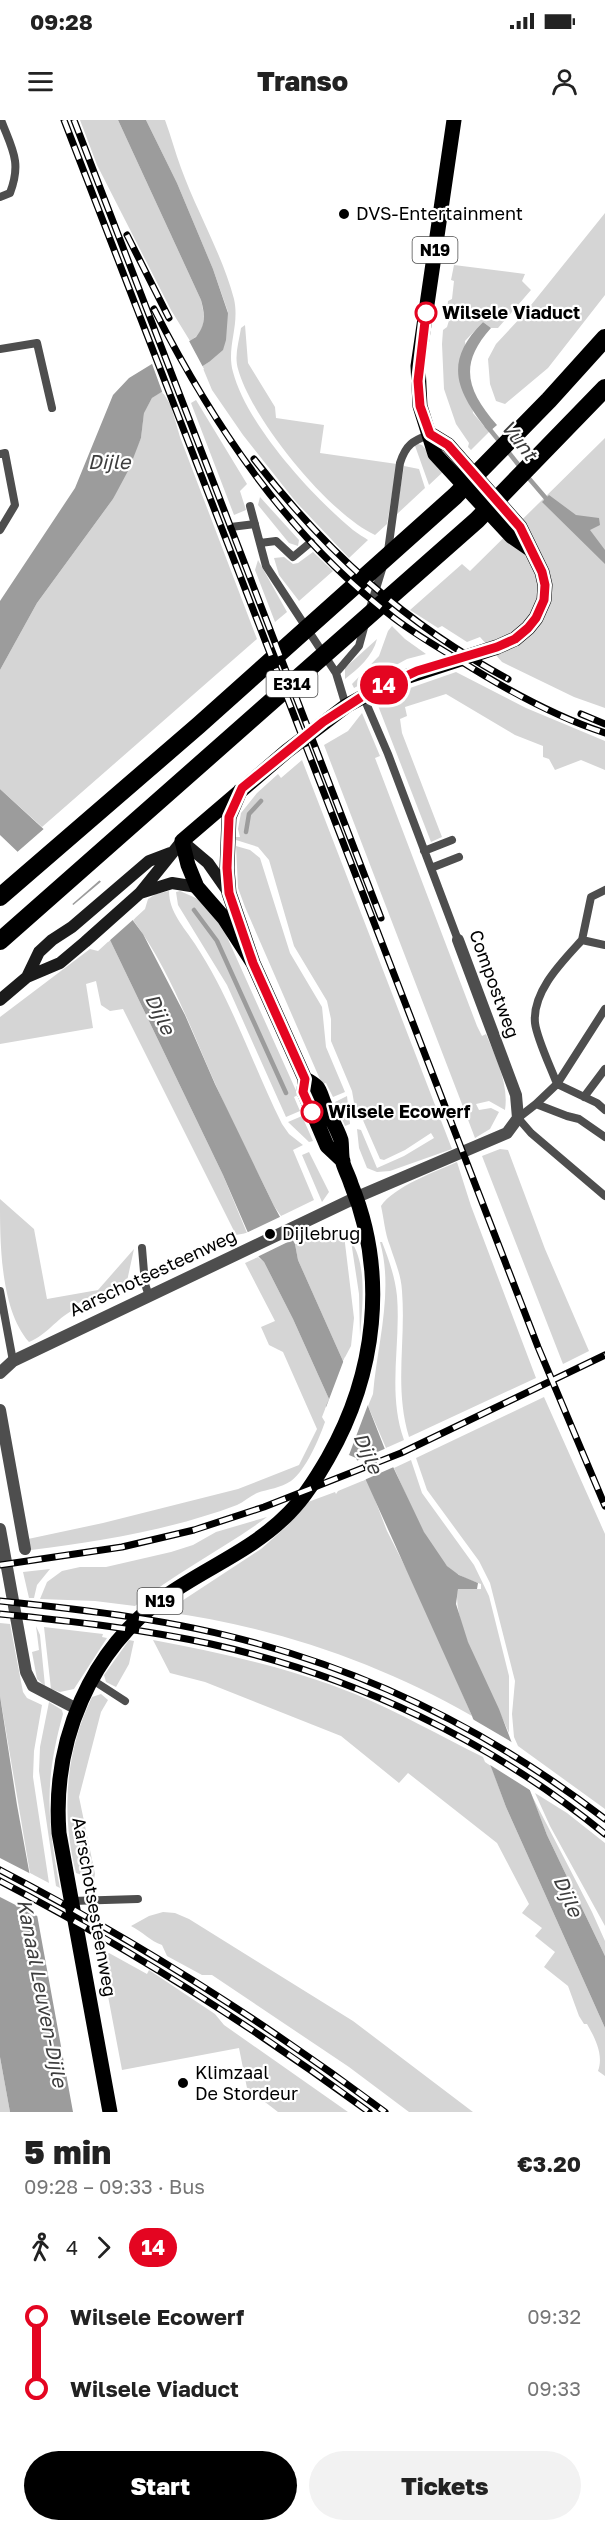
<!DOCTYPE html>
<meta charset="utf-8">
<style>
:root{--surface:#fff;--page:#f2f2f2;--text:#222;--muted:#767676;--accent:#000}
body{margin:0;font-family:"Golos Text",sans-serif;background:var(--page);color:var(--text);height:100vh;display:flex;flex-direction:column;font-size:22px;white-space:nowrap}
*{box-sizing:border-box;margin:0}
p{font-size:20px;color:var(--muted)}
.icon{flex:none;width:33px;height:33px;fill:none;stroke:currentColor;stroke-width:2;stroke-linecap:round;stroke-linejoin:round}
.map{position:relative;height:1992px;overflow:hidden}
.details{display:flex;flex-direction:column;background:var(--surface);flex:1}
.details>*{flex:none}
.badge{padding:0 12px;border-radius:20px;font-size:21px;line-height:39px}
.map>.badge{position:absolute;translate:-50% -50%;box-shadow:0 0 0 3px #fff}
.legs{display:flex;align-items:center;gap:9px;height:66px;padding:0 24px;font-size:20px}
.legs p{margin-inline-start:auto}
.overview{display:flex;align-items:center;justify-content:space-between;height:102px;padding:0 24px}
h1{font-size:33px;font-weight:800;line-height:45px}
.primary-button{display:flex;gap:12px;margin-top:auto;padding:12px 24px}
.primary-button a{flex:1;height:69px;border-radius:36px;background:var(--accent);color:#fff;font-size:24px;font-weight:800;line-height:69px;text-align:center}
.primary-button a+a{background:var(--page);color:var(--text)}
ul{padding:0 24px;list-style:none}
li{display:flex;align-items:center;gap:21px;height:72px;font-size:22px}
li i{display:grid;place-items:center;width:9px;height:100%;margin:0 8px;background:currentColor}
li i::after{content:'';width:15px;height:15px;margin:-8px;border:4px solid;border-radius:50%;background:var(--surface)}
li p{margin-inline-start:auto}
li:first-child i{background:linear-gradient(#0000 50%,currentColor 0)}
li:last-child i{background:linear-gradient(currentColor 50%,#0000 0)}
.status{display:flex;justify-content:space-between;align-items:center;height:42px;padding:0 30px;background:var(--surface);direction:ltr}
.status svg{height:16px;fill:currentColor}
header{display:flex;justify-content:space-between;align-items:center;height:78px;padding:0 24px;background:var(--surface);font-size:27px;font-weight:800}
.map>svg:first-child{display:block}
.green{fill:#d5d5d5}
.water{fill:#9c9c9c}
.pier{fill:#fff}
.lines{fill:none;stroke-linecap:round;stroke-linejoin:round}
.stream{stroke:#9c9c9c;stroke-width:4.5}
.lane{stroke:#4e4e4e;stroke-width:8}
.street{stroke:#4e4e4e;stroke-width:12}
.secondary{stroke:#1b1b1b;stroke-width:12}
.primary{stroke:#000;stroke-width:15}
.highway{stroke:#000;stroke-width:18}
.rail-casing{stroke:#000;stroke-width:7}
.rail{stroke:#fff;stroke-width:4.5;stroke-dasharray:14;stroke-linecap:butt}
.line-1-casing{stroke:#fff;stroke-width:14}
.line-1{stroke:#e40521;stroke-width:9}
.poi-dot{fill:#000;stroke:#fff;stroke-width:2}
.stop-1-dot{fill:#fff;stroke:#e40521;stroke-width:3}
.labels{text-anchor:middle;stroke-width:4.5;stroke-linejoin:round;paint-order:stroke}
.shield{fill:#fff;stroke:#4c4c4c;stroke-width:1.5}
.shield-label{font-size:16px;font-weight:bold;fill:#000}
.poi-label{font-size:18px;fill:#000;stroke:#fff;text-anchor:start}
.stop-label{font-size:18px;font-weight:bold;fill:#000;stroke:#fff;text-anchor:start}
.street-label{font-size:18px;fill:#000;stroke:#fff}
.water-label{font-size:20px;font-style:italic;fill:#3d3d3d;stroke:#fff}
</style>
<div class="status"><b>09:28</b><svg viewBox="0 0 49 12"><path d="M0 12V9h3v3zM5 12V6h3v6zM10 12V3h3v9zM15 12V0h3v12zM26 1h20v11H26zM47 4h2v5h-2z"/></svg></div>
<header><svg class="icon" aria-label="menu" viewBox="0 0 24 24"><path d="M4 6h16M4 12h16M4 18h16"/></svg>Transo<svg class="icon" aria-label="person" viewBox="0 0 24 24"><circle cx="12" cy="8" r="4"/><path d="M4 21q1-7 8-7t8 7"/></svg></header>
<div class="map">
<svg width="605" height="1992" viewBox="0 0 605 1992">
<rect width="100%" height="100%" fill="#fff"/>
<path class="green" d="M 80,0 L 118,0 L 201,180 C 205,197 207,211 190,221 L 171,190 L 97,45 Z
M 146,0 L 165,0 C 171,16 175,32 181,48 C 197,92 222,134 234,179 C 240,206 226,227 233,252 C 247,305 311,375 353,410 C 358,414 364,417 368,420 L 349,438 L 296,382 L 243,315 L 212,270 L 202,246 L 209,242 L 228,192 L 213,149 L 177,63 Z
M 605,93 L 605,175 L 548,248 L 505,284 L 496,281 L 490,264 L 488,239 L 496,224 L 523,195 Z
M 454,145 L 525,154 L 522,161 L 531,170 L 498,208 L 491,208 L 483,202 L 465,221 L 473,293 L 489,312 L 471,330 L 468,327 L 469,323 L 456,304 L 444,269 L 442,224 L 443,210 L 447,207 L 450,197 L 447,191 L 448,181 L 452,179 L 454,161 L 451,160 Z
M 245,205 L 248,243 L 275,287 L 276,298 L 324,305 L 320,333 L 397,344 L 387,404 L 375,415 C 329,394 251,298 238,249 C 234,235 239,222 241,208 Z
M 162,271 L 171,286 L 180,317 L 257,519 L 42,707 L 0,669 L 0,550 L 37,483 L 113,379 L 141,318 L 144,292 L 152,278 Z
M 196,280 L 247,364 L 240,371 L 246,390 L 234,395 L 191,283 Z
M 605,318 L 605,588 L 574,577 L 502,542 L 480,517 L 467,522 L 442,506 L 438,508 L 410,490 L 462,444 L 470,451 Z
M 414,323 L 422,325 L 444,351 L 429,365 Z
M 404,346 L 419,349 L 425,368 L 396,395 Z
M 260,377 L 299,420 L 298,426 L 289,423 L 258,385 Z
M 313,432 L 333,451 L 299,481 L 279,455 L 274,438 L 284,437 L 293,444 L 298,443 Z
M 258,440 L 287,492 L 275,502 L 255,450 Z
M 392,506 L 405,519 L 426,534 L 407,539 L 354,568 L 352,564 L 379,536 L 388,511 Z
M 377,519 C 373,536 358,549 345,559 L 345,548 Z
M 456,552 L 526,588 L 605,621 L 605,650 L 581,640 L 555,650 L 549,639 L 543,637 L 543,626 L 515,615 L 446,574 L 405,587 L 407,596 L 400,599 L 402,613 L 442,717 L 431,722 L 377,583 L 410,568 Z
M 362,593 L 380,636 L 375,638 L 477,906 L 482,916 L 486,914 C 496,938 509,964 505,990 L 489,981 L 476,984 L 479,990 L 491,988 L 499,992 L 490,1009 L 475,1018 L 324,625 L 348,611 Z
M 302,640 L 452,1029 L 390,1051 L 377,1052 L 367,1048 L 359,1028 L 357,1009 L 361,1010 L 377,1048 L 404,1036 L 434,1018 L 431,1013 L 405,1030 L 384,1040 L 380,1039 L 362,998 L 357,1000 L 352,971 L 331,921 L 331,899 L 327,881 L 294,826 L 269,740 L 258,727 L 236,720 L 235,717 L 240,717 L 238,709 L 241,693 L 257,673 L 278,654 L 281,658 Z
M 236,726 L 250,730 L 260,738 L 290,833 L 322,887 L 326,927 L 345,972 L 333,977 L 326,963 L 322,964 L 245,787 L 238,768 Z
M 169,771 C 169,792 184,807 195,824 C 232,880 252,944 282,1004 L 289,1014 L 303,1025 L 293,1030 L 314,1080 L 281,1096 L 274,1086 C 254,1044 232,1003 214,961 C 190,907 169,848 133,800 L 145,789 L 148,779 L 156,774 Z
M 180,771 L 198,779 L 223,808 L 298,975 L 294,977 L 300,991 L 286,997 L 227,865 L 178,785 L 176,772 Z
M 110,820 L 223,1055 L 247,1113 L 236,1115 L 123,889 L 110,891 L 101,885 L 96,861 L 86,864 L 93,908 L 0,924 L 0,897 L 90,829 L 98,831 Z
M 347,976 L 350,1004 L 345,1006 L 335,982 Z
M 302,996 L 313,1021 L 309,1022 L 288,1002 Z
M 500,1029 L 508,1030 L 545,1129 L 589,1231 L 563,1244 L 482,1036 Z
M 309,1032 L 329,1072 L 322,1082 L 302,1035 Z
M 457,1042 L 471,1086 L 536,1258 L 409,1317 C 394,1267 406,1222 402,1171 C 401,1154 395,1142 390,1126 C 385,1114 384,1099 381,1086 C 393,1067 437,1051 457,1042 Z
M 0,1079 L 34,1109 L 47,1179 L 98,1170 L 134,1129 L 127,1161 L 74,1185 L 73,1190 C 55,1200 48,1214 29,1222 C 0,1189 0,1122 0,1079 Z
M 321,1109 L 334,1110 L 344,1115 L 354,1198 L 351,1226 L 343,1241 L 298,1140 L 295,1124 L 299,1124 L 297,1117 Z
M 351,1121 C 368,1146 362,1188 360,1217 L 359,1174 Z
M 380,1122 L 382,1122 C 389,1140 395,1157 397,1176 C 401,1225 387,1272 404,1320 L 386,1328 L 368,1286 L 373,1274 C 377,1225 394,1171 380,1122 Z
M 258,1137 L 264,1142 L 293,1199 L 329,1279 L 322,1297 L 325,1302 C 319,1319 306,1350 291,1361 C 281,1368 268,1369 257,1373 C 250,1376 244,1382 237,1385 C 174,1409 98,1422 31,1430 L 28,1419 L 103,1403 L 238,1369 L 299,1345 L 317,1309 L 283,1232 L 269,1225 L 261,1207 L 275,1201 L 245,1143 Z
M 544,1277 L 605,1414 L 605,1689 L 518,1626 L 514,1617 L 512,1594 L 515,1561 L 490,1463 L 479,1441 L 427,1370 L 416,1338 Z
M 411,1340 L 422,1373 L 474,1445 L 489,1476 L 509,1556 L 509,1613 C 495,1579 450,1502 458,1469 L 481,1469 L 481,1464 C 470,1460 458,1456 448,1447 C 427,1428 406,1374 394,1348 Z
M 367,1359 L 387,1411 L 418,1472 L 472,1596 C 378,1542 272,1506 165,1492 L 261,1429 L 287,1406 L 308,1382 L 335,1372 L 336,1374 L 338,1371 Z
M 267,1397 C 224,1429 175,1452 135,1486 L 95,1481 L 40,1479 L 47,1462 L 62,1451 L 80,1447 L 106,1447 L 171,1432 L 193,1425 L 216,1412 Z
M 50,1449 L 37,1465 L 34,1478 L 29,1478 L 23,1452 Z
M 0,1503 L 10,1504 L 23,1572 L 27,1578 L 42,1585 L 34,1631 L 33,1657 L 49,1763 L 30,1753 L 0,1576 Z
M 36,1506 L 40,1515 L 45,1566 L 37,1559 L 32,1532 L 39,1530 Z
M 44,1507 L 103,1514 L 102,1517 L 107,1518 L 74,1569 L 60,1572 L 51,1569 Z
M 129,1520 L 134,1521 L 129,1544 L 116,1567 L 106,1562 L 104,1555 Z
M 153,1520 C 222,1533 290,1548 355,1574 C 399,1592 440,1616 483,1637 L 485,1642 L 491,1646 L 506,1687 L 605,1908 L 605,1956 L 598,1951 C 604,1935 595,1918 587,1904 L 584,1904 L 579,1896 L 568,1866 L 544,1847 L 555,1832 L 535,1816 L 542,1808 L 522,1793 L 529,1784 L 497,1723 L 408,1653 L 399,1663 L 341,1616 L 205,1562 L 170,1553 Z
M 101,1574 L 108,1580 L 101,1592 L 79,1677 L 95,1754 L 94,1759 L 76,1753 C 61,1693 65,1633 92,1577 Z
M 49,1582 L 62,1590 L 63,1594 C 44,1662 47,1700 60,1768 L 56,1766 L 39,1651 L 40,1627 Z
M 530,1672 L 592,1792 L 605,1821 L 605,1836 L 547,1715 Z
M 535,1673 L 567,1693 L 605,1723 L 605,1806 L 550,1706 Z
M 163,1792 L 175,1793 L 189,1799 L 353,1901 L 473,1992 L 409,1992 L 349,1947 L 212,1855 L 202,1855 L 167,1836 L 162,1825 C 150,1821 143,1812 131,1806 L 149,1796 Z
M 109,1833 L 147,1854 L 149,1850 L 215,1894 L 224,1905 L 348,1992 L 278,1992 L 247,1968 L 239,1928 L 122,1950 L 101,1839 Z
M 0,1937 L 10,1992 L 0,1992 Z"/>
<path class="water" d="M 118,0 L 146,0 L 177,63 L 213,149 L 228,193 L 226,220 L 223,230 L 209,242 L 152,278 L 144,293 L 141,318 L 129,349 L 113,379 L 37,483 L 0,550 L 0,481 L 75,368 L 113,275 L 129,258 L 196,217 C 206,204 205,195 201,180 Z
M 483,202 L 491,208 C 458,245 467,270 497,305 L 489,312 C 457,272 442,243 483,202 Z
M 549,375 L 576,395 L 599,398 L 600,405 L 590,410 L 605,430 L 605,444 L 542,382 Z
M 0,669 L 111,771 L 143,814 L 185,895 L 215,964 L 274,1086 L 295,1124 L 298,1140 L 343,1241 L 368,1286 L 386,1332 L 424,1412 L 447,1446 L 459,1455 L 478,1463 L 477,1469 L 458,1469 L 456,1484 L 468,1522 L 499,1589 L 547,1715 L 605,1836 L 605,1908 L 506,1687 L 472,1596 L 356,1338 L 349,1335 L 326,1286 L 329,1279 L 293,1199 L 264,1142 L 258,1136 L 223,1055 L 110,820 L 0,715 Z
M 0,1576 L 17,1685 L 73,1992 L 10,1992 L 0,1937 Z"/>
<path class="pier" d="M 188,219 L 204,249 L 163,274 L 151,241 Z
M 46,707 L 101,759 L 70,786 L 15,734 Z
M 103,760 L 135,798 L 108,822 L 71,787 Z
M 284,1095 L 296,1118 L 255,1138 L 244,1114 Z
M 345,1237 L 369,1282 L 349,1335 L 344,1332 L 325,1290 Z
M 389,1327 L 396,1346 L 362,1361 L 354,1342 Z
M 469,1597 L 515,1624 L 533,1672 L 487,1643 Z
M 0,1738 L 33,1755 L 41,1798 L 0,1777 Z"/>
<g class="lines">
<path class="stream" d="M 487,306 L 500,322
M 506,329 L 521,348
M 526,355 L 550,383
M 246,712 L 249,694 L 261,681
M 194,790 L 217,821 L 286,973"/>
<path class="lane" d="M 0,77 L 10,73 C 22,42 12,29 1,0
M 0,229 L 37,223 L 52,288
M 0,334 L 5,333 L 15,385 L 0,410
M 250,386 L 266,446 L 336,553 L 346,586
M 231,407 L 255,404
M 260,423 L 276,421 L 293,437 L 311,422
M 388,431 L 400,343 C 406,324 413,321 430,314
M 370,488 L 383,446
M 336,553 L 359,526 L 365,504
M 363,576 L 388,634 L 458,820
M 424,731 L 452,720
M 431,748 L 459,737
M 582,820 L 591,777 L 605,770
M 605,825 L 582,820 C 563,841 532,871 535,903 C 537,919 551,948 557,964 L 597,983 L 605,990
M 584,977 L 605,949
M 536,984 L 557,964 L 605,889
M 605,1017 L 579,999 L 567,996 L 536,984 L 518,998 L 531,1013 L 605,1076
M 142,1128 L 145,1164 L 149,1176
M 0,1171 L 13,1241
M 91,1559 L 125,1581
M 72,1781 L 138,1779"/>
<path class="street" d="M 0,1253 L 13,1241 L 357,1077 L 507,1013 L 518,998 L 516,975 L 458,820
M 0,1290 L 25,1429
M 0,1409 L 26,1552 L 33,1566 L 77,1589"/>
<path class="secondary" d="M 140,773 L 172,763 L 197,767
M 27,857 L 39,832 L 52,820 L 72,807 L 149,741 L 170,733
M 0,880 L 27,857 L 60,843 L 85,822 L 140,773 L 182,721 L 208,743 L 229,773"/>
<path class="primary" d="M 454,0 L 418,246 L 420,286 L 435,334 L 511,416 L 530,429
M 240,671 L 229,697 L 227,748 L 229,773 L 253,843 L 305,959 L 304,972 L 327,1026 L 343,1041
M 253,843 L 224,798 L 197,767 L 188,745 L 182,721 L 287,631 L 346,586 L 390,562 L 497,527 L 515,519 L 528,508 L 536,498 L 544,480 L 545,465 L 542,452 L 520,407 L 448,325 L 430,314
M 110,1992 L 59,1713 C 52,1621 90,1530 166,1476 C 207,1447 253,1430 289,1393 C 305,1377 317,1357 328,1338 C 376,1254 388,1154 351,1064 C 349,1057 345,1050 343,1043 C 341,1035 342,1027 341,1020 C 337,1008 329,995 324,983 C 322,978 320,970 317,967 C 314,964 309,961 305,959"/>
<path class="highway" d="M 0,777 L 199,605 L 455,376 L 549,280 L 605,218
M 0,821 L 477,400 L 605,268"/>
<defs>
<path id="rail" d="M 64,0 L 538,1227 L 605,1386
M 74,0 L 381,798
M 127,115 L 169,198
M 154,189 C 214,306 288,417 394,498 C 415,514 437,527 459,540 C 505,569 553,596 605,613
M 254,339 C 325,430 405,504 508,559
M 581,594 L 605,604
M 0,1445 L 122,1427 L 194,1410 L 264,1387 L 401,1333 L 605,1235
M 0,1481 C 87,1490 175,1500 259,1524 C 386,1559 501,1619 605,1699
M 0,1494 C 71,1501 142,1509 211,1524 C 355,1556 491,1621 605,1714
M 0,1750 C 135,1820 263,1901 385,1992
M 0,1761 C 129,1828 252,1906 369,1992"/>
</defs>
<use href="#rail" class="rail-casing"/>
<use href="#rail" class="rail"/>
</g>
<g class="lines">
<defs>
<path id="line-1" d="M 312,992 L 303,972 L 305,959 L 253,843 L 229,773 L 227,748 L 229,697 L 242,668 L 323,602 L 363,576 L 417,551 L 497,527 L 515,519 L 528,508 L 536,498 L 544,480 L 545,465 L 542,452 L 520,407 L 448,325 L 430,314 L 420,286 L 418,261 L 426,193"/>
</defs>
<use href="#line-1" class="line-1-casing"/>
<use href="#line-1" class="line-1"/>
</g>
<g class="poi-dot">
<circle cx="344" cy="94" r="6"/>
<circle cx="270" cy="1114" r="6"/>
<circle cx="183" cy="1963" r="6"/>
</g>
<g class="stop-1-dot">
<circle cx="426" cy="193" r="10"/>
<circle cx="312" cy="992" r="10"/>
</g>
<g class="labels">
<g class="shield">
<rect x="412.5" y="117" width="45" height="26" rx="4.5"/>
<rect x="266.5" y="551" width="51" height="26" rx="4.5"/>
<rect x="137.5" y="1468" width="45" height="26" rx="4.5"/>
</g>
<g class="shield-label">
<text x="435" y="136">N19</text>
<text x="292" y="570">E314</text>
<text x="160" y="1487">N19</text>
</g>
<g class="poi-label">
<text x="356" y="100">DVS-Entertainment</text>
<text x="282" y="1120">Dijlebrug</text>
<text x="195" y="1959">Klimzaal<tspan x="195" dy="21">De Stordeur</tspan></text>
</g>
<g class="stop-label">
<text x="442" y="199">Wilsele Viaduct</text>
<text x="328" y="998">Wilsele Ecowerf</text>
</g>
<g class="street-label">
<text transform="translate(494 864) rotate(70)" y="6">Compostweg</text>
<text transform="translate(153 1153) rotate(-25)" y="6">Aarschotsesteenweg</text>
<text transform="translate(94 1787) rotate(80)" y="6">Aarschotsesteenweg</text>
</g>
<g class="water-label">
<text transform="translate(519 320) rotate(52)" y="7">Vunt</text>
<text x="109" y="349">Dijle</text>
<text transform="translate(160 894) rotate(64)" y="7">Dijle</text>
<text transform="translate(368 1333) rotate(66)" y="7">Dijle</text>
<text transform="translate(568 1776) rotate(66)" y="7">Dijle</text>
<text transform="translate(42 1873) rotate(79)" y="7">Kanaal Leuven-Dijle</text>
</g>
</g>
</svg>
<b class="badge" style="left:384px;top:565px;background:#e40521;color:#fff">14</b>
</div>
<section class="details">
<div class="overview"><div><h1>5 min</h1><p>09:28 – 09:33 · Bus</p></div><b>€3.20</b></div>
<div class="legs"><svg class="icon" aria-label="walk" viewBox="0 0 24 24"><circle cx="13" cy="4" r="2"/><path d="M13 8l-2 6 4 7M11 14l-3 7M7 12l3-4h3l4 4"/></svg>4<svg class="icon" aria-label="forward" viewBox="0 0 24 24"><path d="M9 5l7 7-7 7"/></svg><b class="badge" style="background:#e40521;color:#fff">14</b></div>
<ul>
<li><i style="color:#e40521"></i><b>Wilsele Ecowerf</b><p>09:32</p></li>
<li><i style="color:#e40521"></i><b>Wilsele Viaduct</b><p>09:33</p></li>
</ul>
<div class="primary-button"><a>Start</a><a>Tickets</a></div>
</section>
